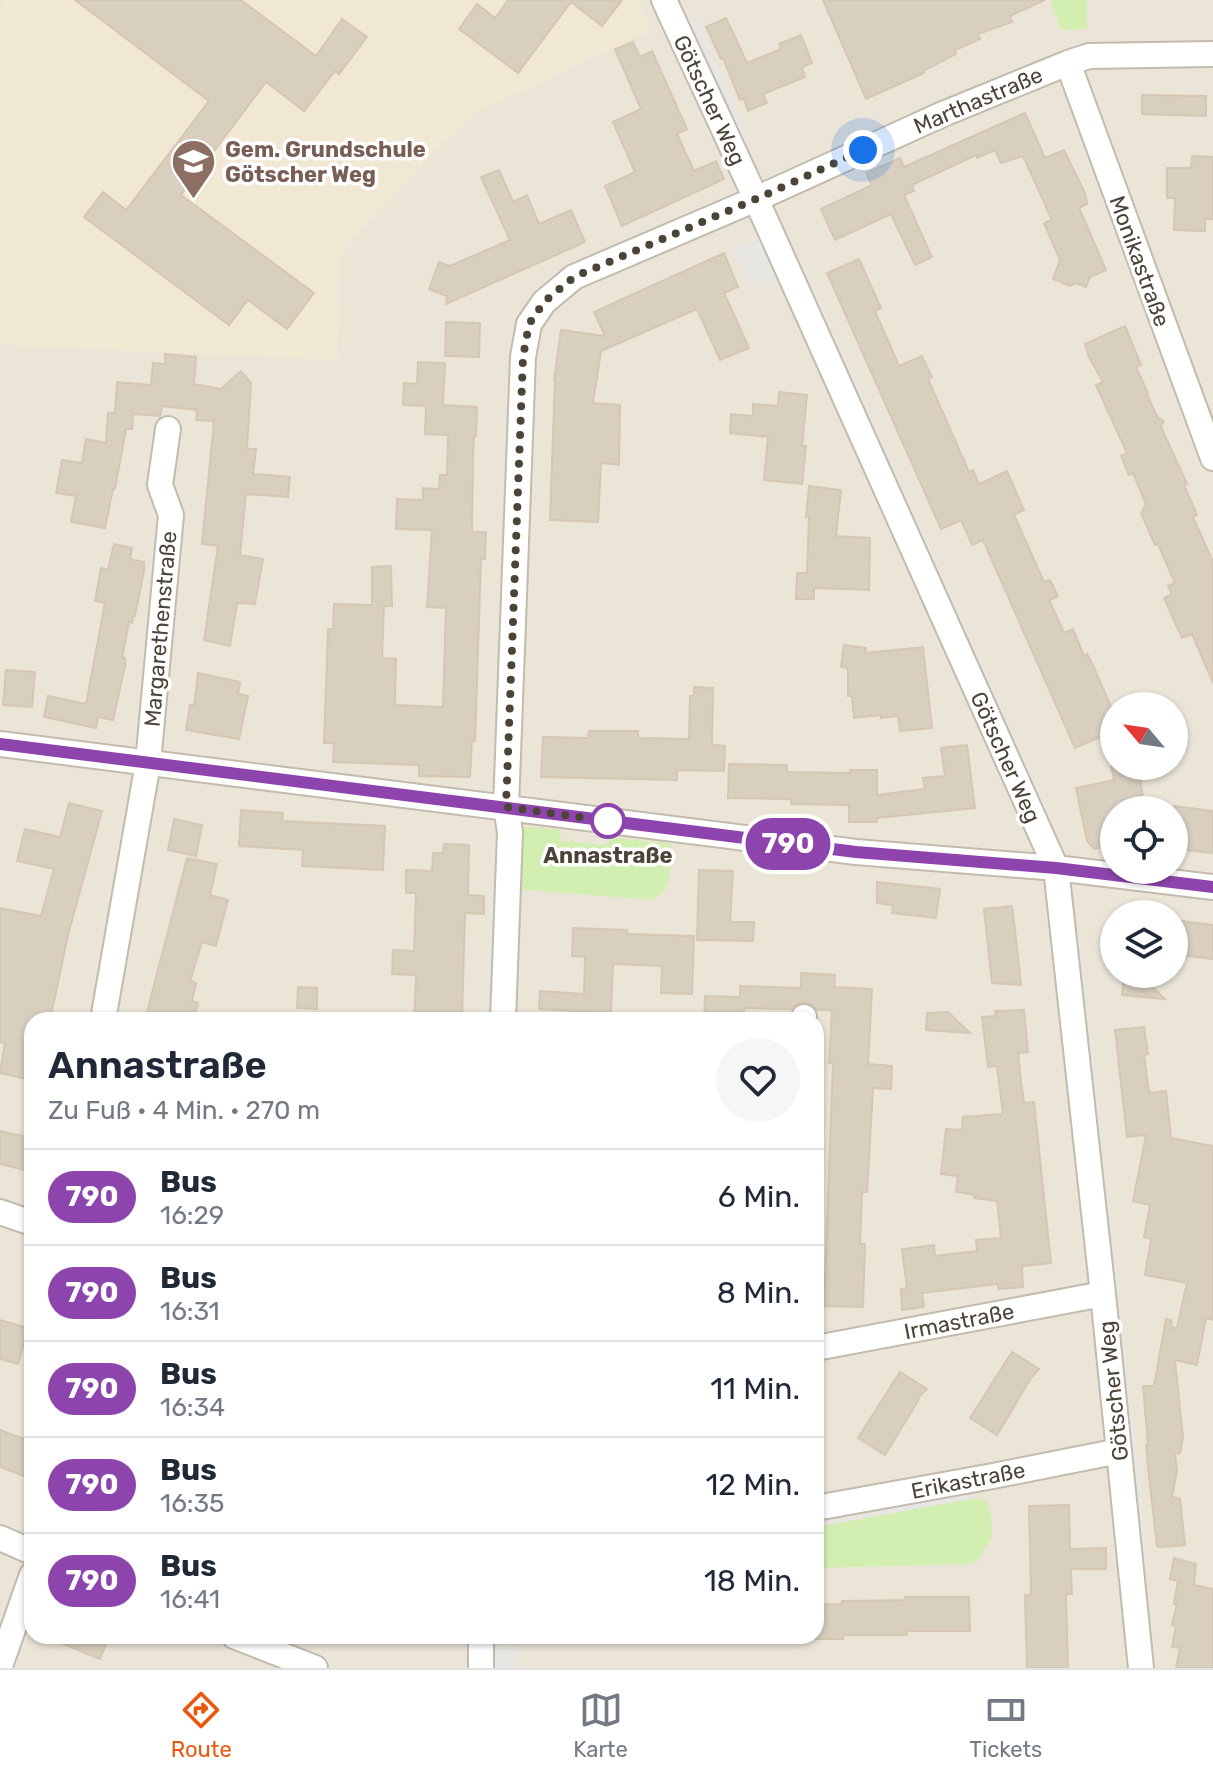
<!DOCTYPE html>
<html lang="de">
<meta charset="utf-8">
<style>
:root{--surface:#fff;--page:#f6f6f7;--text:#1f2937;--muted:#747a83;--line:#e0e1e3;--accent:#ea580c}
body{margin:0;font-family:Rubik,sans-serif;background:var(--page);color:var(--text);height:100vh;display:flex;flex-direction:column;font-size:30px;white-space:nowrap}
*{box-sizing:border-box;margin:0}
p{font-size:26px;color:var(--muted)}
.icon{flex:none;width:44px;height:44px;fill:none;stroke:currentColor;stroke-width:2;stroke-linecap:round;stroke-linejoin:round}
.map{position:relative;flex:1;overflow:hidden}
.drawer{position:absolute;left:24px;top:1012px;width:800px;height:632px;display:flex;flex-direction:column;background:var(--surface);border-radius:24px;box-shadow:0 2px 6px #0004}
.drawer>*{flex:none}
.badge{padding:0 16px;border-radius:26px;font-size:28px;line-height:52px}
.needle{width:52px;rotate:299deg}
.buttons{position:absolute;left:1100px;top:692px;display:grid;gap:16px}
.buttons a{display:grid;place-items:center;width:88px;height:88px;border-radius:50%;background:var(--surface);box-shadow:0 2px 6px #0004;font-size:40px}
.you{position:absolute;width:40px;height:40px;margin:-20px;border:6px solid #fff;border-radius:50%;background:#1a73e8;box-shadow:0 0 0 12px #1a73e833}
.map>.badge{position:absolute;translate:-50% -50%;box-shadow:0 0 0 4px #fff}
.round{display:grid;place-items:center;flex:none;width:84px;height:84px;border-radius:42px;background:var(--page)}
.head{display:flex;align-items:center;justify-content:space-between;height:136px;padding:0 24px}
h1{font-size:38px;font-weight:600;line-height:60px}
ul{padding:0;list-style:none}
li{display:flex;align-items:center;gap:24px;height:96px;padding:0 24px;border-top:2px solid var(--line)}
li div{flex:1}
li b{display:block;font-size:30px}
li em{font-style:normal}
li .badge{min-width:88px;font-weight:700;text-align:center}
.tab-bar{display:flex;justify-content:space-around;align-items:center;height:112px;border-top:2px solid var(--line);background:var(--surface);font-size:22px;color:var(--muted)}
.tab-bar a{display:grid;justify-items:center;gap:4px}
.tab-bar .on{color:var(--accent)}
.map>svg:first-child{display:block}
.residential{fill:#ebe5d8;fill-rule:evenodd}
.education{fill:#f1e8d4}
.green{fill:#d2eeb1}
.parking{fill:#e8e6e2}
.building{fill:#d9cfbf;stroke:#d5c7b1;stroke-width:2}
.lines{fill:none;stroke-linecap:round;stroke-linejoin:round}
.minor-casing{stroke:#c3bbac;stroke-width:28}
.minor{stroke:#fff;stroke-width:24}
.line-casing{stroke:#fff;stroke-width:18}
.line{stroke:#8e44ad;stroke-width:12}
.walk{stroke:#4c4437;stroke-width:8;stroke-dasharray:0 14.4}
.stop-dot{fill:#fff;stroke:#8e44ad;stroke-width:4}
.labels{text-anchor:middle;stroke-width:7;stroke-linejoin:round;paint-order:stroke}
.street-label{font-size:22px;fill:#4c4437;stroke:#fff}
.education-label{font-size:22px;font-weight:bold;fill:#785e54;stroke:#fff;text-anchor:start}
.stop-label{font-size:22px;font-weight:bold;fill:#4c4437;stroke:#fff}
</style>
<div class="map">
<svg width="1213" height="1668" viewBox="0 0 1213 1668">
<rect width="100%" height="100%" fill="#f7f3eb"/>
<path class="residential" d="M 0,0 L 1213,0 L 1213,1668 L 0,1668 ZM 1114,706 L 1174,706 L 1174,766 L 1114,766 ZM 1114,810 L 1174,810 L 1174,870 L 1114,870 ZM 1114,914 L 1174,914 L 1174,974 L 1114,974 ZM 32,1020 L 816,1020 L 816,1636 L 32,1636 Z"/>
<path class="education" d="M 3,0 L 637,0 L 651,31 L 479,111 L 437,148 L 341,253 L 337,360 L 17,346 L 0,342 L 0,15 Z"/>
<path class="green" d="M 1051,0 L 1087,0 L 1087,29 L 1061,30 Z
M 521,826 L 561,830 L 560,841 L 608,845 L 610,837 L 671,844 L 669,880 L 663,893 L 651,900 L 518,889 Z
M 975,1498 L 986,1501 L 991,1513 L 992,1538 L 977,1561 L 971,1564 L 816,1568 L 816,1527 Z"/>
<path class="parking" d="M 687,17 L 699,23 L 749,138 L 744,146 Z
M 758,236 L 777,278 L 752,290 L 732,248 Z
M 789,249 L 799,252 L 1048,812 L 1042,820 Z
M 493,853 L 501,854 L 493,1017 L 486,1016 Z
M 1073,937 L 1082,942 L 1148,1562 L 1141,1572 Z
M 971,1489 L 975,1498 L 816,1527 L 816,1518 Z
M 496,1646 L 518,1647 L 517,1668 L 495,1668 Z"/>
<path class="building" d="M 75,0 L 241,0 L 316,56 L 342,19 L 367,37 L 339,74 L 335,71 L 304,111 L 266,82 L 181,195 L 314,293 L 287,329 L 248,300 L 229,325 L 84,217 L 103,192 L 126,210 L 209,101 Z
M 508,0 L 622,0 L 602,26 L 571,2 L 518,73 L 459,29 L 477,4 L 495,18 Z
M 823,0 L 1045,0 L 1010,16 L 1012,22 L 978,34 L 980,39 L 955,50 L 956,54 L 923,71 L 924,73 L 866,99 Z
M 726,18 L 747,63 L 781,49 L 779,44 L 801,35 L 812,63 L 802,67 L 805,77 L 763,94 L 767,103 L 748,111 L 744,99 L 740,100 L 723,58 L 721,59 L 706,27 Z
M 633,42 L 640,57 L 652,51 L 687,129 L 677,134 L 694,171 L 716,161 L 724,179 L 622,226 L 605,186 L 635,172 L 613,122 L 641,109 L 615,49 Z
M 1142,95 L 1206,96 L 1206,116 L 1142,114 Z
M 1025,113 L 1045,158 L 1064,150 L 1085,193 L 1087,204 L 1079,208 L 1106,270 L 1090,277 L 1086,287 L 1076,283 L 1070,286 L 1053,279 L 1060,260 L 1044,223 L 1052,220 L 1023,156 L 1001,163 L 995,150 L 977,158 L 976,155 L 912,185 L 914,191 L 904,195 L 932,257 L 915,265 L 891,214 L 835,240 L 821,209 L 872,185 L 866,173 L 900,158 L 904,167 Z
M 1192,156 L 1213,157 L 1213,219 L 1205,219 L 1205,231 L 1174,230 L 1175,198 L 1167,198 L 1167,168 L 1191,168 Z
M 499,170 L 513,202 L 527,195 L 539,224 L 571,210 L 585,242 L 446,304 L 447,296 L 429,289 L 439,262 L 450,266 L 510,240 L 481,177 Z
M 724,253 L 738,287 L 724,293 L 749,348 L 720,360 L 697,309 L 601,351 L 593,403 L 620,405 L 619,465 L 601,463 L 598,522 L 550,520 L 555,380 L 554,380 L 561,330 L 605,336 L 594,312 Z
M 859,259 L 881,308 L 875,311 L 899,366 L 922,356 L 932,377 L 928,379 L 969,472 L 973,470 L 979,484 L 1007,471 L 1024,510 L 1014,515 L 1044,582 L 1050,580 L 1058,596 L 1049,600 L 1064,633 L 1073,629 L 1084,656 L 1087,654 L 1093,665 L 1114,714 L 1114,731 L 1075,748 L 983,540 L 972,545 L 961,520 L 941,529 L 827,273 Z
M 446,322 L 480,323 L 479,357 L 445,356 Z
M 1125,326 L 1141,365 L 1136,367 L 1148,393 L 1147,395 L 1158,418 L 1164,421 L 1161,427 L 1187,484 L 1184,485 L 1197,515 L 1193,517 L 1213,562 L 1213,683 L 1192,634 L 1182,638 L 1164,598 L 1172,594 L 1168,586 L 1175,583 L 1158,544 L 1155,545 L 1141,513 L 1146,504 L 1133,473 L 1129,475 L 1121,456 L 1127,453 L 1096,385 L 1103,382 L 1089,357 L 1085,344 Z
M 165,354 L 196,357 L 194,384 L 221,389 L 241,371 L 251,383 L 247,449 L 256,449 L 253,474 L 290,477 L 288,497 L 246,494 L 240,555 L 263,559 L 255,604 L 237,603 L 230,646 L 204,640 L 218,546 L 202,544 L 214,421 L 196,420 L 197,410 L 162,406 L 160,416 L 133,414 L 132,429 L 126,429 L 115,489 L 113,489 L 105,528 L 71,522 L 76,496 L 56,493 L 62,460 L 82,463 L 86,439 L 106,443 L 108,413 L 115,413 L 117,382 L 151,385 L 153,363 L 165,364 Z
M 418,362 L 445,363 L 443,405 L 477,407 L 476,436 L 474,436 L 473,456 L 472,532 L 486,532 L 485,559 L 481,559 L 475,741 L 472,741 L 470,777 L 419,776 L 419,765 L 333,762 L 334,743 L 324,743 L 328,629 L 333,629 L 334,604 L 372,605 L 372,567 L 391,566 L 392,606 L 384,606 L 382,658 L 396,659 L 395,705 L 443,707 L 446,608 L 427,607 L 432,530 L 396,529 L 397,499 L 423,500 L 423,488 L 439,489 L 440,475 L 447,475 L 448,435 L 425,434 L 426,406 L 403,405 L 404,383 L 417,384 Z
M 779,392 L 807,395 L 802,446 L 806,446 L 802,484 L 764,480 L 768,437 L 730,433 L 731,414 L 753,416 L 753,404 L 778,406 Z
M 809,486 L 841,490 L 836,536 L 870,538 L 869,590 L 814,588 L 814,599 L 796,599 L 797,573 L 807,573 L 809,517 L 806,517 Z
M 114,544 L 132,548 L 130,559 L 144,562 L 144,571 L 135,616 L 133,616 L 132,623 L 129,622 L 122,658 L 125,658 L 125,666 L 113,720 L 98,717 L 96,728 L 44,717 L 48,696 L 86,704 L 105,603 L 95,601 L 101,568 L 108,570 Z
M 844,645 L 866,648 L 865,653 L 923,647 L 932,728 L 900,731 L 898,716 L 881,718 L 881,715 L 854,718 L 852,696 L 848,696 L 848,668 L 841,667 Z
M 6,670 L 35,672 L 32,707 L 3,705 Z
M 198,673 L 240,682 L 238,694 L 248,696 L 239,739 L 186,730 L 190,705 L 194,705 Z
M 694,687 L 713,688 L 712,745 L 725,746 L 724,771 L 677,770 L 677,780 L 541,777 L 543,737 L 588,738 L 589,731 L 638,731 L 638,738 L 689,739 L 690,696 L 694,696 Z
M 967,745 L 975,808 L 877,818 L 877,822 L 849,822 L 849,805 L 791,804 L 791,799 L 728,798 L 729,764 L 787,765 L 787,772 L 850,773 L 850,770 L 877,770 L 877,795 L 925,789 L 923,778 L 945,776 L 941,748 Z
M 1111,766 L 1138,766 L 1145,810 L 1114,810 L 1114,845 L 1094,849 L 1087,841 L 1076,788 L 1114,780 Z
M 69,803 L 102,811 L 68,935 L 50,1020 L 32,1020 L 32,1080 L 0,1073 L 5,1043 L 0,1042 L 0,908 L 41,916 L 54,869 L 17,861 L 25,829 L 60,837 Z
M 1174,806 L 1213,811 L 1213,853 L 1174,849 Z
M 241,810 L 283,813 L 282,821 L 385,826 L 383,870 L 302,866 L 303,850 L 239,846 Z
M 174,819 L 202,825 L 196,856 L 168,850 Z
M 444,844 L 469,845 L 468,895 L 484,896 L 484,914 L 465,913 L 462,1020 L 414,1020 L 416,975 L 392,974 L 393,950 L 414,951 L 416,893 L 406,893 L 406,870 L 432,871 L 433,853 L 443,853 Z
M 187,858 L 217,864 L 210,895 L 228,900 L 216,946 L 202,942 L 190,981 L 196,983 L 192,1001 L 198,1003 L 193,1020 L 145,1020 Z
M 699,870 L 733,871 L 730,922 L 754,922 L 753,941 L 697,940 Z
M 877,882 L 940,889 L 936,918 L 892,913 L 893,905 L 877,903 Z
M 1012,906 L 1015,930 L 1021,985 L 992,983 L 984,909 Z
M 1174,920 L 1213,925 L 1213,959 L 1174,954 Z
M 573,928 L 627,930 L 627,934 L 694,936 L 692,994 L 661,993 L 662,966 L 613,964 L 611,1013 L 539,1009 L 540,991 L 584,994 L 585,957 L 572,956 Z
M 801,973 L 835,975 L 834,987 L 872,989 L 868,1064 L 892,1066 L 891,1089 L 873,1088 L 867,1192 L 862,1192 L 860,1244 L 865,1244 L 863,1307 L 824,1306 L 833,1063 L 829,1063 L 832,1010 L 817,1010 L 811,1004 L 803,1002 L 796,1004 L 791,1009 L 744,1008 L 744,1020 L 704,1020 L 705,996 L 740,997 L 740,986 L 801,988 Z
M 1124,975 L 1141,976 L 1165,999 L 1122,995 Z
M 298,987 L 317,988 L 317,1009 L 297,1008 Z
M 1024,1010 L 1028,1052 L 1018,1053 L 1021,1081 L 1024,1103 L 1034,1102 L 1051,1263 L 1022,1266 L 1023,1287 L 998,1289 L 998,1284 L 922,1293 L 924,1307 L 902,1310 L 901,1289 L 907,1288 L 902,1249 L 934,1245 L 935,1256 L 977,1251 L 976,1240 L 1001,1238 L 997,1201 L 974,1198 L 975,1195 L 956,1192 L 958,1176 L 941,1174 L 946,1129 L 962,1130 L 963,1117 L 1003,1114 L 997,1066 L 988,1067 L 982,1017 L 996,1016 L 995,1011 Z
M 948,1012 L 970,1033 L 926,1030 L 927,1013 Z
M 1144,1027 L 1148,1054 L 1144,1055 L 1149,1093 L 1166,1091 L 1171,1138 L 1213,1146 L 1213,1320 L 1206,1318 L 1197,1365 L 1175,1360 L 1183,1438 L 1180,1453 L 1175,1454 L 1177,1470 L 1172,1497 L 1180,1499 L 1185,1545 L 1160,1547 L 1157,1546 L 1148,1468 L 1146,1445 L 1148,1445 L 1143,1386 L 1154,1386 L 1166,1319 L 1171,1320 L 1172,1328 L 1177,1328 L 1187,1283 L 1145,1275 L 1151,1239 L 1144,1237 L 1150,1205 L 1133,1201 L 1146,1135 L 1127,1137 L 1115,1030 Z
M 0,1131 L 31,1138 L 25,1170 L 0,1164 Z
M 0,1320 L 28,1328 L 18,1364 L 0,1359 Z
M 1012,1352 L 1039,1369 L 1031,1378 L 997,1435 L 970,1418 Z
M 900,1372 L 927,1389 L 919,1397 L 918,1401 L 885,1455 L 858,1438 Z
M 0,1430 L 32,1442 L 32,1479 L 0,1467 Z
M 1069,1505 L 1070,1549 L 1106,1548 L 1106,1569 L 1071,1569 L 1072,1594 L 1066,1594 L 1068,1668 L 1027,1668 L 1025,1595 L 1031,1595 L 1029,1506 Z
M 1174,1558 L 1196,1564 L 1194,1585 L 1213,1589 L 1213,1668 L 1176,1668 L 1180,1648 L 1172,1647 L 1176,1626 L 1172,1625 L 1177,1604 L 1174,1604 L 1178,1581 L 1183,1582 L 1170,1579 Z
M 905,1597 L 969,1597 L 970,1631 L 907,1631 L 907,1635 L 843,1635 L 843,1639 L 816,1639 L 816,1605 L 841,1604 L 842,1601 L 905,1600 Z
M 44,1636 L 109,1636 L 100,1659 Z"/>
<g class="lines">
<defs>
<path id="minor" d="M 664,0 L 756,199 L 1056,868 L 1103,1294 L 1141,1668
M 1068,63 L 1213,458
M 0,744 L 856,852 L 1056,868 L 1213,887
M 103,1020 L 148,763 L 171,515 L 160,485 L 168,429
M 503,1020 L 510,832 L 506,807 L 523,357 L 529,324 L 544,302 L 574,277 L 756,199 L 943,114 L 1068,63 L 1089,56 L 1213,54
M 804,1020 L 804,1017
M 0,1212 L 32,1223
M 816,1348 L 1103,1294
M 816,1508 L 993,1476 L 1119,1451
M 0,1538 L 32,1552
M 234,1636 L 315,1668
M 0,1666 L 32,1575
M 481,1668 L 481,1636"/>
</defs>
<use href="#minor" class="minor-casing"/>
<use href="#minor" class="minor"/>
</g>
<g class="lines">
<defs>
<path id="line" d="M 0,744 L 856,852 L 1056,868 L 1213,887"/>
</defs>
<use href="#line" class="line-casing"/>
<use href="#line" class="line"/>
<path class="walk" d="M 608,821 L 506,807 L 523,357 L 529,324 L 544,302 L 574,277 L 756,199 L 863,150"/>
</g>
<defs>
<symbol id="school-pin" viewBox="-11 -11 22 30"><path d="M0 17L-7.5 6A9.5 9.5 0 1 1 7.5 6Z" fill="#8d6e63" stroke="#fff"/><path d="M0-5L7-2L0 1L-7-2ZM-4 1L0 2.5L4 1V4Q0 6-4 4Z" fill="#fff"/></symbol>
</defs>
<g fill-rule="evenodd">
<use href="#school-pin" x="168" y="136" width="51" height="69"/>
</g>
<circle class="stop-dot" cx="608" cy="821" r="16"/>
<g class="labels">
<g class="street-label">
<text transform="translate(710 100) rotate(65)" y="8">Götscher Weg</text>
<text transform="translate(978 100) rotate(-23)" y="8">Marthastraße</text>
<text transform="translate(1140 261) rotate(70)" y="8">Monikastraße</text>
<text transform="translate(160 629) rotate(-85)" y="8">Margarethenstraße</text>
<text transform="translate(1006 757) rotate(66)" y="8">Götscher Weg</text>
<text transform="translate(959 1321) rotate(-11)" y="8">Irmastraße</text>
<text transform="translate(1113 1391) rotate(-96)" y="8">Götscher Weg</text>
<text transform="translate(968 1480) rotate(-11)" y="8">Erikastraße</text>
</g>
<g class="education-label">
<text x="225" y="157">Gem. Grundschule<tspan x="225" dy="25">Götscher Weg</tspan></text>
</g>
<g class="stop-label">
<text x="608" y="863">Annastraße</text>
</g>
</g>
</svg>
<div class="buttons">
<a><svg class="needle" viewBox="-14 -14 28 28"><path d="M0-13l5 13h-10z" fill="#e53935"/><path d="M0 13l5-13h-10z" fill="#747a83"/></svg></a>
<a><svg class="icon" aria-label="locate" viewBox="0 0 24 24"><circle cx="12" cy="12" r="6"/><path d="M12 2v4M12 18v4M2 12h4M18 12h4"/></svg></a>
<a><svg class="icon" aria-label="layers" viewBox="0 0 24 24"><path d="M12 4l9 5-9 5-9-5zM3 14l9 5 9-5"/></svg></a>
</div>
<div class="you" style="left:863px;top:150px"></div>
<b class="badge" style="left:788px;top:844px;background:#8e44ad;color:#fff">790</b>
<section class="drawer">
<div class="head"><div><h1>Annastraße</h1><p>Zu Fuß · 4 Min. · 270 m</p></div><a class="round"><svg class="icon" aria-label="heart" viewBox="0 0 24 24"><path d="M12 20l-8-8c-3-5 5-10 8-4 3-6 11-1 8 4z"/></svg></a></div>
<ul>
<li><span class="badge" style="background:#8e44ad;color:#fff">790</span><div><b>Bus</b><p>16:29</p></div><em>6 Min.</em></li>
<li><span class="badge" style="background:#8e44ad;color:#fff">790</span><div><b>Bus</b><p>16:31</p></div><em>8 Min.</em></li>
<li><span class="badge" style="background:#8e44ad;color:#fff">790</span><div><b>Bus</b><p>16:34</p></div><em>11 Min.</em></li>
<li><span class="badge" style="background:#8e44ad;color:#fff">790</span><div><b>Bus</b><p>16:35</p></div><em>12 Min.</em></li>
<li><span class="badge" style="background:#8e44ad;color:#fff">790</span><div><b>Bus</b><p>16:41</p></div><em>18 Min.</em></li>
</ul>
</section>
</div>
<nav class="tab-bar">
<a class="on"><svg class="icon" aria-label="directions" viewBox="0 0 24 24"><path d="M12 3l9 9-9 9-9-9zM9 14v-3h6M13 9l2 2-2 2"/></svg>Route</a>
<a><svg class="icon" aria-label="map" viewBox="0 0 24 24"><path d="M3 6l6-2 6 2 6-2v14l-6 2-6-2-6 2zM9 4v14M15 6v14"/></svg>Karte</a>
<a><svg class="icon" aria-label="tickets" viewBox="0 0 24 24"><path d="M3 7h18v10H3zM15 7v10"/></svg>Tickets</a>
</nav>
